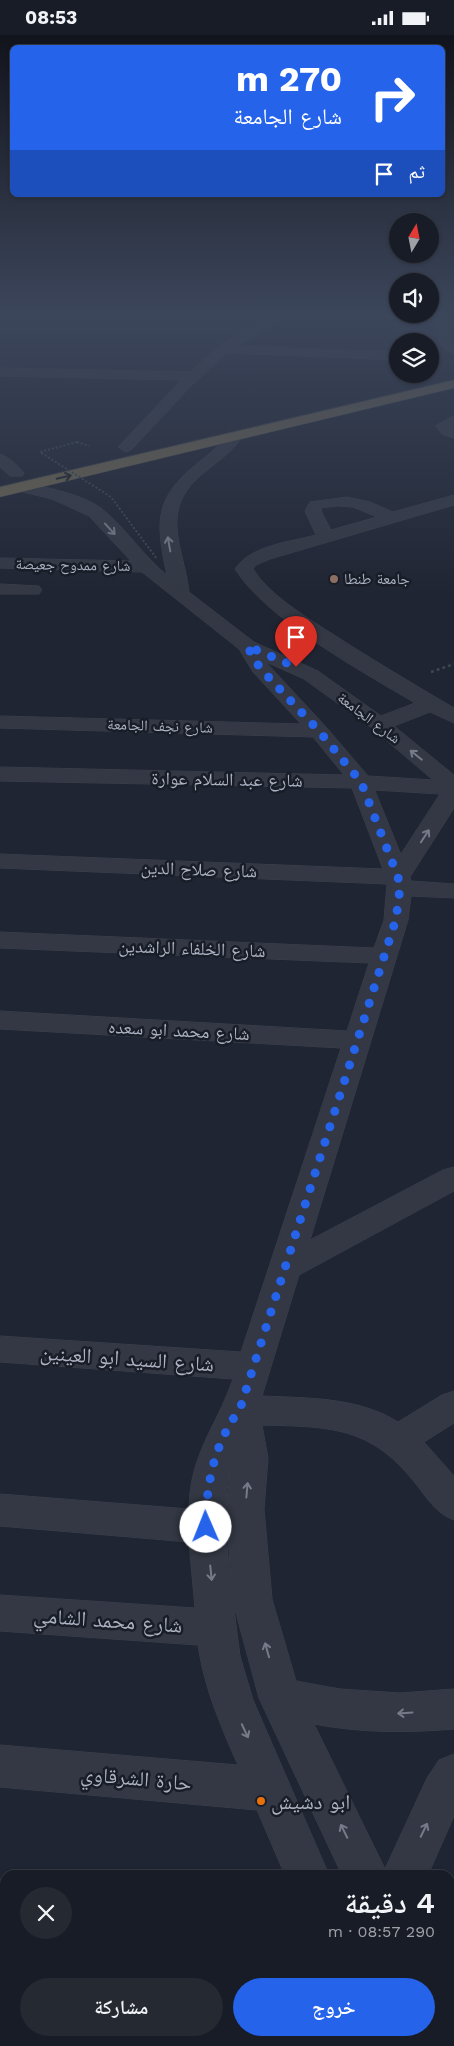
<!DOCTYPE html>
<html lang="ar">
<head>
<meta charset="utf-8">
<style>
	:root { --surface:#181c26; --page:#252932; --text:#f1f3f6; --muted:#9fa1a7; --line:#363a43; --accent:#2563eb }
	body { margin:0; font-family:"Work Sans","Noto Naskh Arabic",sans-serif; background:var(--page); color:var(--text); direction:rtl; height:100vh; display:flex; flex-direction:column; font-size:19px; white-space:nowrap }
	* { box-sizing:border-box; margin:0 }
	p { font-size:16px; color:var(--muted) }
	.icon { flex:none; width:28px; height:28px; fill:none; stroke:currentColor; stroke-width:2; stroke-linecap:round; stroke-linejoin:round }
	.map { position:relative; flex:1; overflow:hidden; direction:ltr }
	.sheet { position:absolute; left:0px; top:1835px; width:455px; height:176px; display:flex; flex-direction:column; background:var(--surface); border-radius:15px 15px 0 0; box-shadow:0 1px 4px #0004,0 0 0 1px var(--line); direction:rtl }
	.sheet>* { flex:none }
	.hud { position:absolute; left:10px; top:10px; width:435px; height:152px; border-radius:8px; box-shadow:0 1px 4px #0004,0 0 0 1px var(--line); direction:rtl; background:#2563eb; color:#fff; overflow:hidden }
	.needle { width:32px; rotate:10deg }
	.tools { position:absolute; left:389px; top:178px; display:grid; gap:10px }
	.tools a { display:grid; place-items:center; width:50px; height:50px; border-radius:50%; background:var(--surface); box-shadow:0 1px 4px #0004,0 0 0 1px var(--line); font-size:25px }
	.pin { position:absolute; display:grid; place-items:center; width:42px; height:42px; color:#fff; margin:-51px -21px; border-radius:50% 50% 50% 0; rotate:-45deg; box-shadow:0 0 5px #0007 }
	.pin .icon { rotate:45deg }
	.me { position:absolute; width:55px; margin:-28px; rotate:359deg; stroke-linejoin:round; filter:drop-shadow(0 0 4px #0008) }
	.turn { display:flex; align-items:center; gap:18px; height:105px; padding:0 20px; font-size:22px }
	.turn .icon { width:65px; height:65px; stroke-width:2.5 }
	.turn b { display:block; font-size:35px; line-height:42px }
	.then { display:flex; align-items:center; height:48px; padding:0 20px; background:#0003; gap:10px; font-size:19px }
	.round { display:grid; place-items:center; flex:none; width:52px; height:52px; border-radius:26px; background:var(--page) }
	.summary { display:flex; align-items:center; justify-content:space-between; height:85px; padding:0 20px }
	h1 { font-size:30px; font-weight:600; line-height:38px }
	.button { display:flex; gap:10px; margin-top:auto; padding:10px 20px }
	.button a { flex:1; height:58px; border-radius:30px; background:var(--accent); color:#fff; font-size:20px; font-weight:600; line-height:58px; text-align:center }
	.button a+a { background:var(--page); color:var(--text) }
	.status { display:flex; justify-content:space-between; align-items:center; height:35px; padding:0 25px; background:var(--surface); direction:ltr }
	.status svg { height:14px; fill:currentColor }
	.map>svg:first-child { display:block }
</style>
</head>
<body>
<div class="status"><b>08:53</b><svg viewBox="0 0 49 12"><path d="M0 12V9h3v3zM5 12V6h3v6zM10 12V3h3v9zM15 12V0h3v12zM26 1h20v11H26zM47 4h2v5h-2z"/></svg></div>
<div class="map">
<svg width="454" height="2011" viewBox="0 0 454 2011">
	<rect width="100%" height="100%" fill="#202533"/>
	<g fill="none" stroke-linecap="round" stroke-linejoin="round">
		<g stroke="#3c414e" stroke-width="1">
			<path id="minor" d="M275,278l129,1 -6,3 -112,-1 -13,10 -36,20 161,6v8l-171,-7 -37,34 -59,63 -5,2 -8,-5 3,-3 60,-64 -181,-4v-8l190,4 29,-26 21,-12h-240v-8h255z
				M432,278h12l7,28 3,2v11c-18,-5 -19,-26 -22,-41z
				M454,381v10l-2,1 2,2v9l-12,-4 -6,-8z
				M235,398l7,4c-11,17 -27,26 -42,39 -41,36 -16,72 -11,116l65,50 64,29 63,45 34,-13c-52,-31 -149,-84 -180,-134 16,-24 55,-27 81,-34l-11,-24 5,-9 37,-5 23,5 23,10 61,-17v10l-184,54 -14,6 -3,4c16,25 46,43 70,59 43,28 87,54 131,80v15l-24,-11 -36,14 60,49v33l-44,69 1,4 43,3v14l-43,-2 -3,24 -98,320 133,-70 11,-3v24l-155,84 -37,121c44,2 97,1 136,26l44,-27 12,-4v32l-30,19 30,34v44c-20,-7 -29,-26 -43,-42 -44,-53 -85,-51 -149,-53l6,33 -4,51 8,90 24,82 44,8 60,4 54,-4v40c-47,4 -93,4 -140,-5l71,145 42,-91 12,-18 15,-6v62l-26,59h-86l-83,-177 -26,-96 7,54 13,44 76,175h-44l-28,-65 -257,-23v-42l238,20c-17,-38 -34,-78 -40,-120l-198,-14v-36l195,13 -6,-66 -189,-16v-32l189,15c1,-56 27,-81 44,-130l-233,-17v-26l241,16 100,-304 -341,-19v-18l347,20 22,-68 -369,-15v-16l374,16 10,-28 3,-36 -387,-16v-14l383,15 -31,-81 -352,-7v-14l344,8 -31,-38 -313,-9v-12l301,8 -48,-52 -14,-23 -97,-77 -142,-4v-10l131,3 -42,-45 -37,-17 -37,-9 -2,-3 2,-3 6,-2c23,5 62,12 81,27 24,19 41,47 65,66 -14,-63 -10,-81 42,-121 8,-6 16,-19 26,-21zM338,471l15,1 24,10 -46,13 -10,-19 1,-3zM266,627l38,17 68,49 61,52 -65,-4 -42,-49zM375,755l65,4 -39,60zM231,1432l-5,42 6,82c-5,-41 -11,-84 -1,-124z
				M0,419c9,3 18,12 24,19l-2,3h-12l-10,-9z
				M0,549l39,2 3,4 -3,4h-39z
				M0,1968l5,1v37h19l-2,4 -22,1z
				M450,1986l4,2v23h-36l-2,-5h34z
				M122,2006h95l2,5h-95z
				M353,2006h48l2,5h-48z"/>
		</g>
		<g stroke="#3a3f4b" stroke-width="1">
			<path id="highway" d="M454,345v8l-454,109v-10z"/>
		</g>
		<path stroke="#3a494d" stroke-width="2" stroke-dasharray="2 2" stroke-linecap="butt" d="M77,407l12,4"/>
		<path stroke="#3a494d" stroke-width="2.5" stroke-dasharray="3 3" stroke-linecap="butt" d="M431,637l23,-8"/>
		<use href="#minor" fill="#333844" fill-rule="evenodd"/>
		<use href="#highway" fill="#6a6350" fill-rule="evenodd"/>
		<path stroke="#3a494d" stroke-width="2" stroke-dasharray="2 2" stroke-linecap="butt" d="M77,407l-37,10 71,45 46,62"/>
	</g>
	<defs><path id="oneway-shaft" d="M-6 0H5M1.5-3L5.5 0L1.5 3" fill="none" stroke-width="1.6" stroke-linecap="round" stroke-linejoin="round" transform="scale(1.25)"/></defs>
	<use stroke="#20242c" href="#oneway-shaft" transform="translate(64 442) rotate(-13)"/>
	<g stroke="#767b89">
		<use href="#oneway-shaft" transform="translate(110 494) rotate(47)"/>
		<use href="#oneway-shaft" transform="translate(169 509) rotate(-100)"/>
		<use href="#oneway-shaft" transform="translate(416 720) rotate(-141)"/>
		<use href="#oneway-shaft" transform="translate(425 801) rotate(-57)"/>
		<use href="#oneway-shaft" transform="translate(247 1455) rotate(-85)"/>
		<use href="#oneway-shaft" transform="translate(211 1538) rotate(84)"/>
		<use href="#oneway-shaft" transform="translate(267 1615) rotate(-106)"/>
		<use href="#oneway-shaft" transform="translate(405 1678) rotate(176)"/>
		<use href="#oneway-shaft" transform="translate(245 1696) rotate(65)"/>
		<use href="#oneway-shaft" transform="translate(424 1795) rotate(-64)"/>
		<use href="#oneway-shaft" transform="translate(344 1796) rotate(-116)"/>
	</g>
	<linearGradient id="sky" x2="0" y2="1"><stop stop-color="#12141c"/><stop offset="0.5" stop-color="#3c465b"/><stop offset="1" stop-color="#3c465b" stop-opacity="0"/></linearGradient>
	<rect width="454" height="559" fill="url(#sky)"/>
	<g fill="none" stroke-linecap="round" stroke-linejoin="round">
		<path stroke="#2563eb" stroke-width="9" stroke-dasharray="0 16.2" d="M206,1492c0,-43 8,-83 34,-118l156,-490 4,-31 -2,-11 -37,-95 -42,-51 -59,-63 -13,-22 49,21"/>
	</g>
	<circle fill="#8d6e63" stroke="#181d28" stroke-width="2" cx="334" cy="544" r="5"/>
	<circle fill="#e8710a" stroke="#181d28" stroke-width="2" cx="261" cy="1766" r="5"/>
	<g text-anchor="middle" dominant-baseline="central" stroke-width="5" stroke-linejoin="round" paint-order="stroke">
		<g font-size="15" fill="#acb2c1" stroke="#181d28">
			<text transform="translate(73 530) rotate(1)">شارع ممدوح جعيصة</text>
			<text transform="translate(369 683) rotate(37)">شارع الجامعة</text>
			<text transform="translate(160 691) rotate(2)">شارع نجف الجامعة</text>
		</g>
		<g font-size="15" fill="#acb2c1" stroke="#181d28" text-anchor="start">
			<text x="344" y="544">جامعة طنطا</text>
		</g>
		<g font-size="18" fill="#acb2c1" stroke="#181d28">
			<text transform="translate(227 744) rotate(1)">شارع عبد السلام عوارة</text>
			<text transform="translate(199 834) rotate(2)">شارع صلاح الدين</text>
			<text transform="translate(192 913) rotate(2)">شارع الخلفاء الراشدين</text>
			<text transform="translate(179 995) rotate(3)">شارع محمد ابو سعده</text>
		</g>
		<g font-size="21" fill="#acb2c1" stroke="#181d28">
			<text transform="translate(127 1323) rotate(4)">شارع السيد ابو العينين</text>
			<text transform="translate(108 1585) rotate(4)">شارع محمد الشامي</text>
			<text transform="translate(136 1743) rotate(5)">حارة الشرقاوي</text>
		</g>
		<g font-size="21" fill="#acb2c1" stroke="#181d28" text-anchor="start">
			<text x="271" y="1766">ابو دشيش</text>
		</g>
	</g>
</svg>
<div class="tools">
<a><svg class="needle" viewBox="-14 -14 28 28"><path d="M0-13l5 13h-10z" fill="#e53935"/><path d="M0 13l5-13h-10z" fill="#9fa1a7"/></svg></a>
<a><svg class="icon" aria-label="sound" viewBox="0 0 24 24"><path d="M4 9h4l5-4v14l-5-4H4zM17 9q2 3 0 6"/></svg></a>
<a><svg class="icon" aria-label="layers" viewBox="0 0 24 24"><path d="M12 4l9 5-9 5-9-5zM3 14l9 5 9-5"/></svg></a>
</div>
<div class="pin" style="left:296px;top:632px;background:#d93025"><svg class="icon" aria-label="arrive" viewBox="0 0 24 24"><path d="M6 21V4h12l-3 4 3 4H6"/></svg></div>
<svg class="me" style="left:206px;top:1492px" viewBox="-20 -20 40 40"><circle r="19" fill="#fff"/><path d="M0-13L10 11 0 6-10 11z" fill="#2563eb"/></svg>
<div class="hud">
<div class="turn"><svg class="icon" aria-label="right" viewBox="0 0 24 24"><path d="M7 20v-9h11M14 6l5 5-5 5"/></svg><div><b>270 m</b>شارع الجامعة</div></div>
<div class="then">ثم<svg class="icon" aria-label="arrive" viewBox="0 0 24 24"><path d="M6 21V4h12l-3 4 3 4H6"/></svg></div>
</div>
<section class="sheet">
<div class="summary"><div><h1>4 دقيقة</h1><p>290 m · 08:57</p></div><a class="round"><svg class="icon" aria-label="close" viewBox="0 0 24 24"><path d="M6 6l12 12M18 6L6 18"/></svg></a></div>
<div class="button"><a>خروج</a><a>مشاركة</a></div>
</section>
</div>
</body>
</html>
